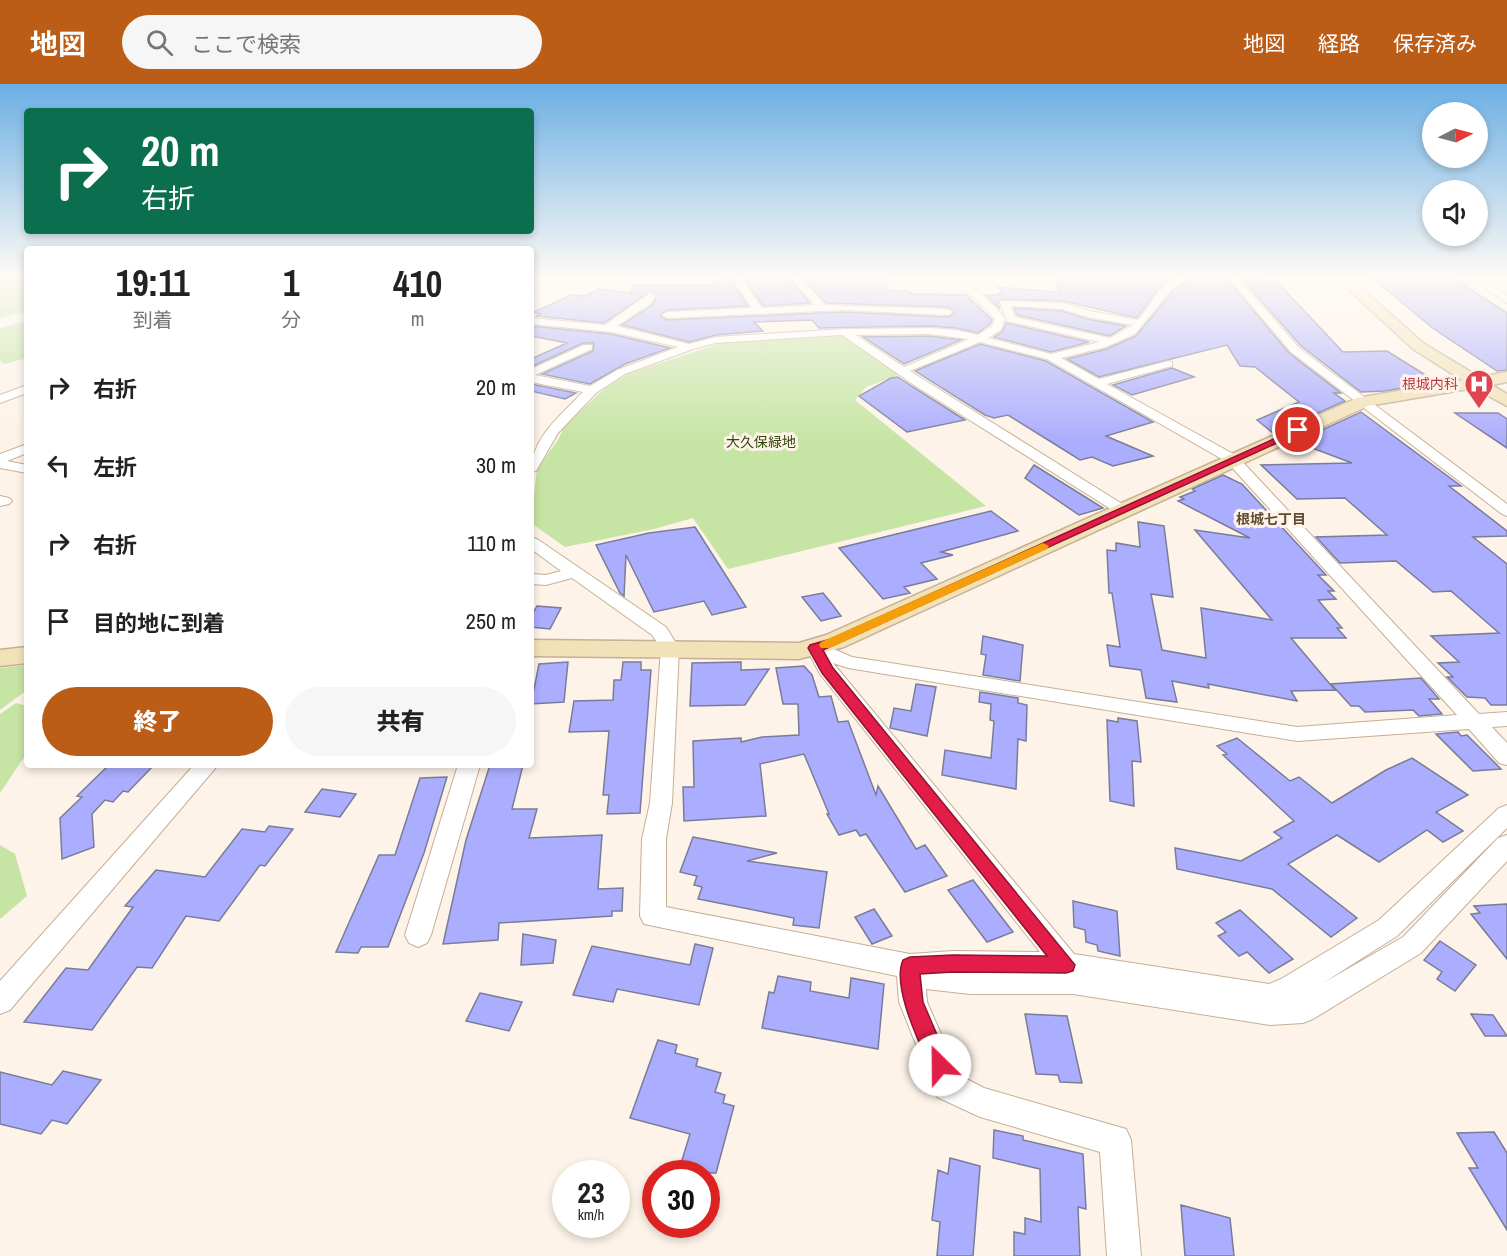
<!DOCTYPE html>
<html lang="ja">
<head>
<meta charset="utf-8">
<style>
	:root { --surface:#fff; --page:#f6f6f6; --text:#222; --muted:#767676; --accent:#bc5d17 }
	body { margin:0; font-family:"Archivo Narrow","Noto Sans JP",sans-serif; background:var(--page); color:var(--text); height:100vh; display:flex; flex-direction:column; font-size:22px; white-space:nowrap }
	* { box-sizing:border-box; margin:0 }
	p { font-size:20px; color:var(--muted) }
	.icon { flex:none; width:33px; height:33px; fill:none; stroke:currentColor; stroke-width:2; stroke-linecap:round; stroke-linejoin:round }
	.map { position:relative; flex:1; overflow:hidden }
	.drawer { position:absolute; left:24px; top:162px; width:510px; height:522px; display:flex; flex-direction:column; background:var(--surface); border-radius:6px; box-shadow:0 3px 9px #0003 }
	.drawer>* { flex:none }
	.banner { position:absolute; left:24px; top:24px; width:510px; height:126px; border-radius:6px; box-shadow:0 3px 9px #0003; background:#0b6e4f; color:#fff; overflow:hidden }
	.needle { width:39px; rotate:84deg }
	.fabs { position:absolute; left:1422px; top:18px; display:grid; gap:12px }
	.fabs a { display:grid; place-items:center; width:66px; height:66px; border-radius:50%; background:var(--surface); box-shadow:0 3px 9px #0003; font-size:30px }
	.speed { position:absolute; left:552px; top:1076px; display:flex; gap:12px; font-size:30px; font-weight:700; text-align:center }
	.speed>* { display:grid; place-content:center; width:78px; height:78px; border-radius:50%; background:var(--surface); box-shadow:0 3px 9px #0003; line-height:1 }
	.speed small { font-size:15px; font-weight:400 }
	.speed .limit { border:9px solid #d22; background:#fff; color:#111 }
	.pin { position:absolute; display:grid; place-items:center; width:51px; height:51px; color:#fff; margin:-26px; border:3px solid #fff; border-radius:50%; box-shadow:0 2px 6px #0007 }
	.me { position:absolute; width:66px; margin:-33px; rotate:337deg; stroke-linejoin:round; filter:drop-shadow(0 0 4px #0008) }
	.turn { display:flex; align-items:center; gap:21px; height:126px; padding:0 18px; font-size:27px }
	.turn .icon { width:78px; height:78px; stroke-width:2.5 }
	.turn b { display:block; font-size:42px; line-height:51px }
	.eta { display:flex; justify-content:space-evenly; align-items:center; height:102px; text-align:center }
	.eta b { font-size:36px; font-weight:800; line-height:42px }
	.cta { display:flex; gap:12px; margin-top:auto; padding:12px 18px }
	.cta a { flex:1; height:69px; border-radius:36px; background:var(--accent); color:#fff; font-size:24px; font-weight:800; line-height:69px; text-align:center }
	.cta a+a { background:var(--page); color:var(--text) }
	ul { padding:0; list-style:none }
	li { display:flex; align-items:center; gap:18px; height:78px; padding:0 18px }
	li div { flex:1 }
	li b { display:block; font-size:22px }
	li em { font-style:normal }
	header { display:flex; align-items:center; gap:36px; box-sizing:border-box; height:84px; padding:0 30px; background:var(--accent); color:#fff }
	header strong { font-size:28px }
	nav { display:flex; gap:33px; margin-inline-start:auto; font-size:21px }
	.search { width:420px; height:54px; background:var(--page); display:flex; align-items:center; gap:15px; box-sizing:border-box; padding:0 21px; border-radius:33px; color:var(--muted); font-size:22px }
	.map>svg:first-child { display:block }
</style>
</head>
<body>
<header>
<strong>地図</strong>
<div class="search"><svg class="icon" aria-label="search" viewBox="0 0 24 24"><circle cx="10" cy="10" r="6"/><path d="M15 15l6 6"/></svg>ここで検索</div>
<nav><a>地図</a><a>経路</a><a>保存済み</a></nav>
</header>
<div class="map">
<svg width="1507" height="1172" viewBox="0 0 1507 1172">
	<rect width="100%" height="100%" fill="#fdf3e8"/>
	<path fill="#c6e4a3" d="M0,193h27v34l-27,7z
		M27,237v37l-23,6 -4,-3v-33z
		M843,251l58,39 -35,13 -11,13 131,106 -258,63 -35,-51 -39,11 -89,18 -34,-24 6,-54 21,-29 7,-15 40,-37 23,-14 96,-32z
		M27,581v25l-27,20v-42z
		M16,619l11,3v47l-27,40v-79z
		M0,761l15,9 12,42 -27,23z"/>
	<path fill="#abadfe" stroke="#7a7c99" stroke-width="1.5" d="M717,193h12l19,29 -81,4 -7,6 7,4 175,-8 106,5 7,-4 -7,-6 -122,-4 -24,-26h84v13l18,1 8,2 -1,1 55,1 26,25 -2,4 -12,9 -22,-5 -27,-2 -110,2 -7,-8 -58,2 9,9 -47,4 -27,7 -67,-17 30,-20 5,-10 -6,-4 -47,32 -68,-7 5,-2 -7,-2 37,-17 15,1 13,-7 32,4 2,-8h80l-1,-3 6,-1z
		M743,193h45l22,26 -47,3z
		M1055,193h121l-18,12 -21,29 -74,-17 -61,-2 -4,5 2,5 -14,-14h15l-2,-2h4l-5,-6 61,5z
		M1193,193l33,1 63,75 52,40h-7l11,8 -72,32 -16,-13 42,-18 -44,-35 -15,-1 -13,-21 -128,32 -32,-18 40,-10 29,-13 38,-46z
		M1371,193h81l55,36v57l-10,1 -63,-42z
		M1242,195l34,2 67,71 44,-1 50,31 -52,9 -24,1 -60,-46z
		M1014,224l48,3 25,8 39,7 -16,10 -93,-21z
		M1006,239l83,19 -38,10 -57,-15 8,-5z
		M531,242l80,8 59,14 -45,16 -35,20 -48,-10 51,-23 1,-8h-11l-52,24v-8l36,-16 -36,-7z
		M929,252l32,4 -57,24 -41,-27z
		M980,260l66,17 107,61 -47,14 47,20 -40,10 -21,-9 -12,3 -72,-45 -14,3 -9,-3 -70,-44z
		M1172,284l22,9 -62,18 -19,-10z
		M898,293l15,10 52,33 -58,12 -48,-36 32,-18z
		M531,300l45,9 -11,6 -34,-8z
		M1361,328l100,74h-12l58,45v5l-34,1 34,27v141h-16l-6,-7 -18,-1 -20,-20h6l-15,-14 21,-1 -28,-26 68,-3 -48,-42 -18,1 -37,-31 -56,2 -24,-26 71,-2 -42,-37 -48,1 -36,-34 91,-2 -56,-21z
		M1455,329h43l9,6v29z
		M1034,381l69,43 -24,7 -54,-37z
		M1223,391l19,9 84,91h-8l16,16h-6l8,8 -18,1 24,28h-5l9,10h-55l44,52 -44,1 6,10 -89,-17 1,4 -37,-7 5,21 -31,-4 -5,-28 -31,-4 -3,-21 13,2 -8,-54h-3l-2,-43 9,1v-8l24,4 -2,-25 26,4 9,71 -22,-3 11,56 44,8 -5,-50 71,12 -77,-90 55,8 -72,-37 6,-2 -4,-2 15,-6 -3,-2z
		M991,427l27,20 -77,21 12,3 -32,8 16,16 -33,8 6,6 -27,6 -44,-51z
		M695,443l51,80 -34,8 -8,-14 -50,11 -28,-57 -2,41 -4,-3 -24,-48 53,-12z
		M823,509l9,11 9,12 -20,5 -19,-24z
		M537,522l24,2 -11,21 -19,-2v-10z
		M983,552l40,9 -3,36 -37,-6 3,-20 -5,-1z
		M568,578l-4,40 -33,2 8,-40z
		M623,578h18v8h10l-11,143 -33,1 2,-19h-6l6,-64 -40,1 5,-31 39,-1 1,-20h7z
		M741,578v8l28,-1 -24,36 -55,1 2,-43z
		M804,582l8,9 7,22 12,-1 7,26 10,-1 28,74 2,-9 38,63 9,-4 22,31 -42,16 -39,-58 -6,2 -4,-6 -17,5 -12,-21h2l-25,-60 -44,10 6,52 -82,5 -1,-34h11l-1,-46 48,-3v4l21,-5 37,-2 -1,-31h-15l-7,-36z
		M1421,594l18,21h-10l13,15 -23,2 -6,-6 -48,2 -6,-6h-8l-20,-22z
		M916,600l20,3 -9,49 -37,-8 4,-20 17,3z
		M980,608l38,6v5l9,2 -1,36 -8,-2 -2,50 -74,-14 3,-25 46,8 3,-37 -4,-1 1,-16 -12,-2z
		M1118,634l19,3 4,41 -9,-1 2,45 -24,-5 -3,-81 11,2z
		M1458,648l3,4 6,-1 34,34 -28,2 -37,-37z
		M1237,654l53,43 9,-4 33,26 54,-33 26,-12 56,37 -32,17 27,19 -20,11 -16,-12 -48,32 -42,-27 -49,29 69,54 -26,19 -59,-48 -95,-20 -2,-21 66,13 41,-23 -8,-6 20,-11 -71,-66 4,-1 -10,-8z
		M109,681h45l-26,27 -5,-1 -10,11 -8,-2 -13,14 2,33 -32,12 -2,-41 22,-21 -5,-1z
		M490,681h33l-11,44h25l-8,29 73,-3 -4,54 25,-1 -1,23h-10v5l-113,7 -1,17 -55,4 23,-104z
		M447,693l-23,76 -36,94h-27l-3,6 -22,-1 43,-97h16l25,-77z
		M322,705l34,5 -16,23 -35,-5z
		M269,742l24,3 -28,37 -5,-1 -41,56 -33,-5 -34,52 -15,-1 -45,63 -68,-8 42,-54 22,2 45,-63 -8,-1 31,-36 49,7 37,-48 23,3z
		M693,753l84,16 -30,8 80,11 -8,56 -26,-3 1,-7 -96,-19 4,-12 -8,-2 3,-9 -17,-4z
		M973,796l40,52 -26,10 -39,-52z
		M1073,817l44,10 3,45 -22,-5 -1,-6 -11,-3 -1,-12 -11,-3z
		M1507,820v55l-36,-45 9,-1 -6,-7z
		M874,825l18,27 -20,8 -17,-27z
		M1240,826l53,49 -24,14 -22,-21 -8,4 -21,-20 8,-4 -10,-9z
		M523,850l33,6 -3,23 -32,2z
		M1440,857l36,24 -21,26 -18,-12 5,-7 -18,-12z
		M695,860l18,4 -14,57 -82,-16 -4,13 -40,-7 19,-49 98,19z
		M778,892l33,6 -1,9 39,7 2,-20 33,6 -6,65 -116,-21 7,-36 5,1z
		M480,909l42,9 -13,29 -43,-10z
		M1025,930l42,2 15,67 -22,-1 -2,-7 -22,-1z
		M1471,930l22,1 14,21h-22z
		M658,956l19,5 -2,8 23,6 -2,7 25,7 -6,19 10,3 -2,8 11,3 -18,67h-38l12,-39 -60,-16z
		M63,987l38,9 -34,44 -15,-4 -11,14 -41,-10v-52l52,13z
		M994,1046l29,6v4l60,14 3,55 -8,-2 2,49h-66v-24l11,2v-16l16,4 -1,-53 -47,-11z
		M1494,1048l13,21v77l-38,-62h9l-21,-35z
		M950,1074l30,8 -7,90h-36l3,-34 -8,-2 6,-50 10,4z
		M1181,1121l49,13 4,38h-49z"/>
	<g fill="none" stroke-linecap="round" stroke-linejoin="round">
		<g stroke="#c6af95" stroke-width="2">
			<path id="street" d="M541,193h11l-21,15v-7z
				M731,193h9l22,31 53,-3 -25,-28h9l26,28 123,4 5,3 -5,3 -106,-5 -175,8 -5,-3 5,-3 85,-4z
				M942,193c26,0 45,21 62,40l1,2 -4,11 -13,8 63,16 48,-12 -92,-21 -7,-18 2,-2 61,2 27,8 48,9c18,-20 23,-43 53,-43l-18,11 -38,46 -29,13 -45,11 38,21 69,-18 4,1v4l-65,18 130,72 242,258 28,-2v14l-15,1 15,16v22l-8,-2 -30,-34 -172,12 -449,-73 -15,-5 241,291 195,30 12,-5 98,-59 120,-112 8,-3v23l-110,108 -74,47 80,-46 95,-99 9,-3v26l-86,92 -108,66 -10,4 -33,2 -197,-31h-103l-44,-5 1,13 32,73 25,13 142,41 5,11 10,116h-34l-7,-104 -120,-35 -43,-20 -38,-95 -2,-26 -253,-52 -4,-8 2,-77 8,-36 11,-155 -9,-13 -80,-57 -26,7 -15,-1v-10l15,1 15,-4 -30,-22v-12l6,2 129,88 13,21 -7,155 -6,36v68l244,47 43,-3 87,1 -220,-278 -14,-26 2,-4h14l30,13 445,70 160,-12 -230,-253 -180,-103 -67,-17 -70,29 217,136 3,3 -3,3h-10l-203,-128 -72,-50 -126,8 -23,6 -68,25 -29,19 -38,40 -22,38 -5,1c0,-34 30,-57 52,-80l-52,-10v-13l53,-24h8v4l-57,26 55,11 27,-16 61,-23 -67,-15 -80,-8v-6l74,7 45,-32 5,3 -5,8 -33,22 72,18 27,-7 128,-8 85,-1 27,2 22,5 14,-9 3,-7 -23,-23zM1011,222l51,3 26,8 45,8 -23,13 -95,-21zM929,250l40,5 -65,28 -48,-32z
				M1228,193h9l62,71 208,156v12l-5,-2 -211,-162z
				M1470,193h11l26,19v7z
				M27,301v8l-27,10v-8z
				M27,360v9l-20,8 20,4v8l-27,-5v-14z
				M0,412l9,2 3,3 -3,3 -9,2z
				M194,681h24l-208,245 -10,4v-33z
				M458,681h22l-49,170 -4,8 -9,4 -9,-4 -4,-8z"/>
		</g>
		<g stroke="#c6af95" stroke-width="3">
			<path id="secondary" d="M1335,193h14l74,66 56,34 28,-5v10l-15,3 15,9v12l-33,-18 -106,18 -524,241 -45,12 -268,-3v-16l268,3 27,-8 531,-237 105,-18 -49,-31z
				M27,563v16l-27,3v-16z"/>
		</g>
		<use href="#street" fill="#fff" fill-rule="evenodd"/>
		<use href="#secondary" fill="#f2e2b8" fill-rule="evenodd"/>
	</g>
	<linearGradient id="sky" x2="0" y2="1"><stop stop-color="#6bafe4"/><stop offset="0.54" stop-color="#fefaf5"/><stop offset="1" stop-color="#fefaf5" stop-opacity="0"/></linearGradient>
	<rect width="1507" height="357" fill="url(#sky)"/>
	<path fill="#e11d48" stroke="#92132f" stroke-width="1.5" d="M1298,344l3,1v3l-478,218 10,18 242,297 -2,6 -7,2 -113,-1 -33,2 3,28 27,63 -3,7 -7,3 -8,-3c-11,-26 -41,-85 -29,-112l7,-3 43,-2 94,1 -225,-283 -14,-25 2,-3 21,-6z"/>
	<path fill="#f59e0b" d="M1043,459l6,3 -2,3 -217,99h-9l-2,-3 2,-3z"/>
	<defs>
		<g id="hospital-pin" transform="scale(1.5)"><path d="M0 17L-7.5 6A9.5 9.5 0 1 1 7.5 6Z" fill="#e0444e" stroke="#fdf3e8"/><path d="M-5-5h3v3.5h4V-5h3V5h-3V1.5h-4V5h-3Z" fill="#fff"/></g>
	</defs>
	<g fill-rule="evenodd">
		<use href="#hospital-pin" x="1479" y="300"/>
	</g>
	<g text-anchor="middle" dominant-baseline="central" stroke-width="6" stroke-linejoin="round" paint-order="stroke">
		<g font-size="14" fill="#be3a42" stroke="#fdf3e8" text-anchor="end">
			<text x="1458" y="300">根城内科</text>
		</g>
		<g font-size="14" fill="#31470b" stroke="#fdf3e8">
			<text x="761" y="358">大久保緑地</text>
		</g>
		<g font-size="14" font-weight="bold" fill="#5f4c34" stroke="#fdf3e8">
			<text x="1271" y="435">根城七丁目</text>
		</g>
	</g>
</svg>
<div class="fabs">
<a><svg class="needle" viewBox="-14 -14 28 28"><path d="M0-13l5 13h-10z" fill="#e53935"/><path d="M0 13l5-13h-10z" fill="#767676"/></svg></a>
<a><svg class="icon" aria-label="sound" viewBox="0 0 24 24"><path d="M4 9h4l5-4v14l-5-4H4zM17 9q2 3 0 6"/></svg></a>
</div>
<div class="speed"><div>23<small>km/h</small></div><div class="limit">30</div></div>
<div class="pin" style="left:1298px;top:346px;background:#d93025"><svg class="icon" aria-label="arrive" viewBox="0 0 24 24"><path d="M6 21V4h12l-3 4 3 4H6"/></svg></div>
<svg class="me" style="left:940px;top:981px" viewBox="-20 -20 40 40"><circle r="19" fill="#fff"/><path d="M0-13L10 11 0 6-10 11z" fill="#e11d48"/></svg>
<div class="banner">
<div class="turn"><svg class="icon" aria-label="right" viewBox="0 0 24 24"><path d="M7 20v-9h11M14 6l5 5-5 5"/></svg><div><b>20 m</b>右折</div></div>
</div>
<section class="drawer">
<div class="eta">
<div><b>19:11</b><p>到着</p></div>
<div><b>1</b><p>分</p></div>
<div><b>410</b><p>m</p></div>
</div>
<ul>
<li><svg class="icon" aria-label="right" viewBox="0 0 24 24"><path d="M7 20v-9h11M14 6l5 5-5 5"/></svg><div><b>右折</b></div><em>20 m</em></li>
<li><svg class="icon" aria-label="left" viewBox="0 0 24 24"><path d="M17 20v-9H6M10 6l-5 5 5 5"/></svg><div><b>左折</b></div><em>30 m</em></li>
<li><svg class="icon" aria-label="right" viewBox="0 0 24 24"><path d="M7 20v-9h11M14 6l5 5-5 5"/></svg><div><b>右折</b></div><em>110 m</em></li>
<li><svg class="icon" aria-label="arrive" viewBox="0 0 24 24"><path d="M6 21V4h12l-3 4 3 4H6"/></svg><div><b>目的地に到着</b></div><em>250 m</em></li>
</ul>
<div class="cta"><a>終了</a><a>共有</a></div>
</section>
</div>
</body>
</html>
